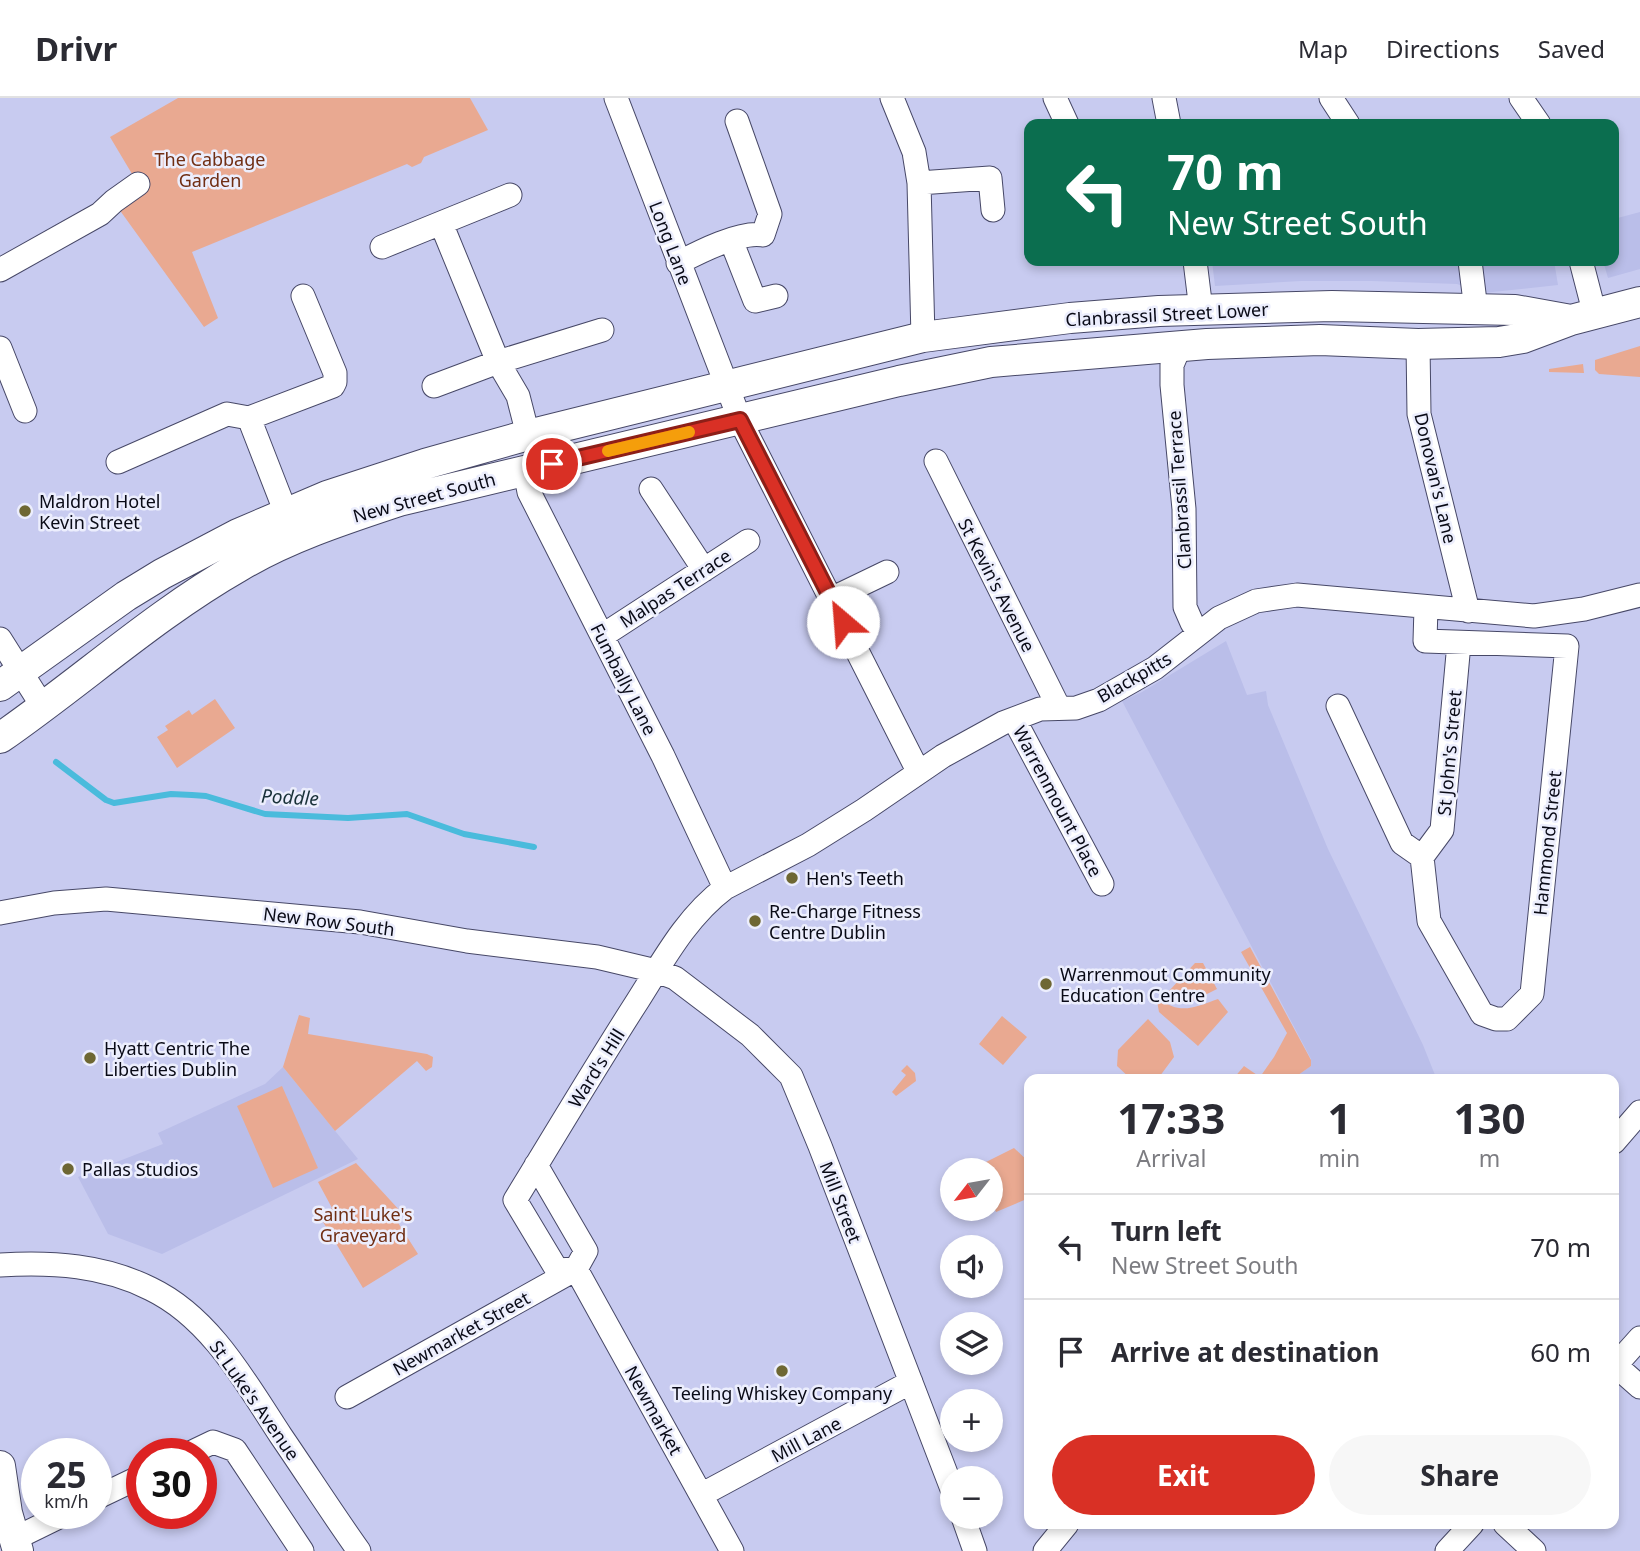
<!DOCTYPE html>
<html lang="en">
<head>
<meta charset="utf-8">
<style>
	:root { --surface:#fff; --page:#f7f7f7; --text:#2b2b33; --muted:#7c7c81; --line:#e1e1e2; --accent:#d93025 }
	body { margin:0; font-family:"Noto Sans",sans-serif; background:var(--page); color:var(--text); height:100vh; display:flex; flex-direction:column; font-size:26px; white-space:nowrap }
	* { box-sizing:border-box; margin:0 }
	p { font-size:23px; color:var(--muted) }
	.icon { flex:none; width:38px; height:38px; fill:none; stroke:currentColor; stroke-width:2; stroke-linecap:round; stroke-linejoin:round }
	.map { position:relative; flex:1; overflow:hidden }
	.side { position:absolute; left:1024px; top:976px; width:595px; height:455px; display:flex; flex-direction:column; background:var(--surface); border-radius:14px; box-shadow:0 4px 10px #0003 }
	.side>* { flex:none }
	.hud { position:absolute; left:1024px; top:21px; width:595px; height:147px; border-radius:14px; box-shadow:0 4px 10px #0003; background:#0b6e4f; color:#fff; overflow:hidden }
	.needle { width:46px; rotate:239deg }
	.buttons { position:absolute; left:940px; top:1060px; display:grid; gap:14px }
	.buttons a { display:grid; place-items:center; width:63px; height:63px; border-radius:50%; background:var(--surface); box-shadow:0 4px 10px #0003; font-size:35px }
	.speed { position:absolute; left:21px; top:1340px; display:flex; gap:14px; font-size:35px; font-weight:700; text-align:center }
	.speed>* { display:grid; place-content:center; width:91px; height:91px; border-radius:50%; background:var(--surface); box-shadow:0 4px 10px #0003; line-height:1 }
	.speed small { font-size:18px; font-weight:400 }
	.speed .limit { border:10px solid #d22; background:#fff; color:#111 }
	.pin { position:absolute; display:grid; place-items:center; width:60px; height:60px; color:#fff; margin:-30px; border:4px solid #fff; border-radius:50%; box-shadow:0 2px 7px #0007 }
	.me { position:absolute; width:77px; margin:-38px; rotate:333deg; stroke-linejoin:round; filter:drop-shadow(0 0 5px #0008) }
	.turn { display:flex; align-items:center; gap:24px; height:147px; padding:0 28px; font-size:32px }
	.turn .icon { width:91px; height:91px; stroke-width:2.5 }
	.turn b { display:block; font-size:49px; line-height:60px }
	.eta { display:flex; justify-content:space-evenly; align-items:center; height:119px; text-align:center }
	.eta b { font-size:42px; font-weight:700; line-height:49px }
	.button { display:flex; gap:14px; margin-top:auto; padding:14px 28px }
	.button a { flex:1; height:80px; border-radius:42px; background:var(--accent); color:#fff; font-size:28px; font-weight:700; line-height:80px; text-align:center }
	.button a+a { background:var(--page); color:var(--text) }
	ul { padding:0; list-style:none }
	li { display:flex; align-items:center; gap:21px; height:105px; padding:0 28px; border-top:2px solid var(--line) }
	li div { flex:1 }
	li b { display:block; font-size:26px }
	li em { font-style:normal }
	header { display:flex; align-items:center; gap:42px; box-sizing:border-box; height:98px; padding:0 35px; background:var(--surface); border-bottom:2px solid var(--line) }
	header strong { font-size:33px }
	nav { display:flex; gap:38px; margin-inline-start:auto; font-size:24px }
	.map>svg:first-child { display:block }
</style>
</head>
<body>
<header>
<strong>Drivr</strong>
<nav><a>Map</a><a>Directions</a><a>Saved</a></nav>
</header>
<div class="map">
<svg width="1640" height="1453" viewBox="0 0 1640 1453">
	<rect width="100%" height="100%" fill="#c8cbf0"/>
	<path fill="#babee9" d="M1640,114v57l-32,9 -5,-17h11v-42z
		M1212,163h342l4,24 -75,8 -26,-9 -85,-3h-71l-86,5z
		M1226,543l21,54 19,-4 2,14 60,144 95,196 14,35h-146l20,-14v-7l-189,-358 20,-9z
		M283,969l75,92 -196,95 -54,-20 -30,-57 85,-33 -5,-11 107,-49z"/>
	<path fill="#e9a991" d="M178,0h292l18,32 -64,27 -3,6 -9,4 -5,-3 -215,88 26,66 -14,9 -88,-122 25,-16 -31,-52z
		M1640,248v31l-41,-3 -4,-4v-10z
		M1583,266l1,9 -35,-1v-3z
		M215,601l20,29 -58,40 -20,-31 11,-7 -3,-4 24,-16 3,5z
		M1250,849l61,113v6l-20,14 -58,-1 11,-13 16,11 14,-20 13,-24 -46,-81z
		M1195,865h8l14,26 -28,14h-13l-8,-11z
		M1161,901c18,17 37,7 57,0l10,13 -30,34 -39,-34 -2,-11z
		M299,917l11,3 -2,16 119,20 6,3 -1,10 -6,4 -9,-10 -82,70 -52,-64z
		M1002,918l25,21 -24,28 -24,-21z
		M1148,921l22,23 4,15 -17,23h-25l-15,-14 1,-16z
		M907,967l8,8 1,8 -20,15 -4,-4 14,-17 -5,-4z
		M282,988l36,82 -45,20 -36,-82z
		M1014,1050l15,14v36l-33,14 -5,-12 -1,-29h-12l-2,-4z
		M356,1065l46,50 -7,5 23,36 -55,34 -43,-71 12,-9 -14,-26z"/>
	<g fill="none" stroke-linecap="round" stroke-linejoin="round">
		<path stroke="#4abbdc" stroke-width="6" d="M56,664l50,38 8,3 57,-9 21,1 14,1 59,18 83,4 59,-4 57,20 70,13"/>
		<g stroke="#474867" stroke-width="25">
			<path id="minor" d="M616,0l124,322 178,351
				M892,0l22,54 5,31 4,154
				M1055,0l12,26
				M1164,0l5,26
				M1331,0l17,26
				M1521,0l18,26
				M919,85l71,-5 3,32
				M441,125l69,-28
				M731,142l24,61 21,-5
				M382,149l59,-24 57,139 20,34 10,39
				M1195,163l6,49
				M1470,163l6,49
				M1581,163l14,54
				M678,165c21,-11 62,-32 85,-28l7,-21 -33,-93
				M0,172l100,-56 14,-13 24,-17
				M1418,246l1,70 49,197
				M1180,248l-8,19v20l12,124 1,98 7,16 8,9
				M0,250l25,63
				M434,288l64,-24 104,-32
				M249,320l37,95
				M936,363l123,247
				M118,364l109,-48 22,4 84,-32 2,-4v-9l-32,-77
				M525,373l4,21 134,264 62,132
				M651,391l53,81
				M831,501l56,-27
				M602,538l146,-95
				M0,541l43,68
				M1338,608l64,137 20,14 7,64 53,93 14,5h11l25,-25 35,-348 -142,-5 1,-34
				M1014,621l88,165
				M1422,759l20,-27 17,-187
				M0,815l54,-10 52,-4 254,23 107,19 130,16 59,14 19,7 75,57 41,41 29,70 132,343
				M1614,1044l26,-30
				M536,1067l50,86 -10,18
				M0,1167c53,-3 104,0 151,24 60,29 95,94 130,147 26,38 51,77 78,115
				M576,1171l-19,1 -42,-70c40,-65 79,-131 120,-195 27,-42 50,-87 90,-117l83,-43 56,-35 79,-54 60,-33 37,-14 36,-1 23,-8 56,-32 64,-50 37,-17 41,-6 237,21 50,-7 56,-14
				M576,1171l156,282
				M1615,1267l25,22
				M1614,1269l26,-29
				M347,1299l229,-128
				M188,1356l25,-12 22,8 67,101
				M701,1397l210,-113
				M96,1400l46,-22
				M963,1419l12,34
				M1505,1426l29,27
				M14,1441l51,-25
				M1045,1453l22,-27
				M1447,1453l25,-27"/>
		</g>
		<g stroke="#474867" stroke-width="32">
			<path id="major" d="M0,588l126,-90 36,-22 76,-40 89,-38 98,-32 103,-29 395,-98 147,-19 89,-7 173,-5 183,4 56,10
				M0,640c81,-56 154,-123 240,-172 49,-29 105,-47 159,-65l500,-120 92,-19 216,-18 113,-4 98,4 81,-2 24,-4 48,-18 69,-18
				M0,1368l7,47 11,38"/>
		</g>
		<use href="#minor" stroke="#fff" stroke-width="23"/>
		<use href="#major" stroke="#fff" stroke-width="30"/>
	</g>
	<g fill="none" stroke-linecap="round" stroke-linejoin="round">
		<g stroke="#8d1f18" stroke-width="18">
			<path id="route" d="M552,366l188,-44 103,202"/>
		</g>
		<use href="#route" stroke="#d93025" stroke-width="12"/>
		<path stroke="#f59e0b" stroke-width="12" d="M608,353l81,-19"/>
	</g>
	<g fill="#6e6733" stroke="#eceefd" stroke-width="2.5">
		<circle cx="25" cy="413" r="7"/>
		<circle cx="792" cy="780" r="7"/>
		<circle cx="755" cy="823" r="7"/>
		<circle cx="1046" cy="886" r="7"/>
		<circle cx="90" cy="960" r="7"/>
		<circle cx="68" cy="1071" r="7"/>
		<circle cx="782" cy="1273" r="7"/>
	</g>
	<g text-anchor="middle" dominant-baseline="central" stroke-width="5" stroke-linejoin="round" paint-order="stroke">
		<g font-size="18" fill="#702e13" stroke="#eceefd">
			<text x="210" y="61">The Cabbage<tspan x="210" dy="21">Garden</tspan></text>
			<text x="363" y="1116">Saint Luke's<tspan x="363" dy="21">Graveyard</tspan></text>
		</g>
		<g font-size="18" fill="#090a16" stroke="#eceefd">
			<text transform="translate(671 145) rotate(69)">Long Lane</text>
			<text transform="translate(1167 216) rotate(-3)">Clanbrassil Street Lower</text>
			<text transform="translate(1436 380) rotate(77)">Donovan's Lane</text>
			<text transform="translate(1179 392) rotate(-94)">Clanbrassil Terrace</text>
			<text transform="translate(424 399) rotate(-15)">New Street South</text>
			<text transform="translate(997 487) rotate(63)">St Kevin's Avenue</text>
			<text transform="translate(675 490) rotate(-33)">Malpas Terrace</text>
			<text transform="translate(1134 579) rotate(-30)">Blackpitts</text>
			<text transform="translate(624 581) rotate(63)">Fumbally Lane</text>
			<text transform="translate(1449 655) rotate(-85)">St John's Street</text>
			<text transform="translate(1058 703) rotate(62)">Warrenmount Place</text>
			<text transform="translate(1547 745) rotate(-84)">Hammond Street</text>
			<text transform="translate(329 823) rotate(7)">New Row South</text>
			<text transform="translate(596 970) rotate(-58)">Ward's Hill</text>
			<text transform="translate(841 1104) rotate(69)">Mill Street</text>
			<text transform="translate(461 1235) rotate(-29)">Newmarket Street</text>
			<text transform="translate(255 1302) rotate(55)">St Luke's Avenue</text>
			<text transform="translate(654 1312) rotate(61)">Newmarket</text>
			<text transform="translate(806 1341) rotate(-28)">Mill Lane</text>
		</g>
		<g font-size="18" fill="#090a16" stroke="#eceefd" text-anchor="start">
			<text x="39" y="403">Maldron Hotel<tspan x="39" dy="21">Kevin Street</tspan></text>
			<text x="806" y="780">Hen's Teeth</text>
			<text x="769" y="813">Re-Charge Fitness<tspan x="769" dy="21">Centre Dublin</tspan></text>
			<text x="1060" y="876">Warrenmout Community<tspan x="1060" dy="21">Education Centre</tspan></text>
			<text x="104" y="950">Hyatt Centric The<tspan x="104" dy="21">Liberties Dublin</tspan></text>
			<text x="82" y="1071">Pallas Studios</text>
			<text x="782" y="1295" text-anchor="middle">Teeling Whiskey Company</text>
		</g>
		<g font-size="19" font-style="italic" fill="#193139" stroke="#eceefd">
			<text transform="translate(290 699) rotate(3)">Poddle</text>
		</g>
	</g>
</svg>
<div class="buttons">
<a><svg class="needle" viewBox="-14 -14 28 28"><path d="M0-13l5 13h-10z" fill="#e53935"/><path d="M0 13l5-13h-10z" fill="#7c7c81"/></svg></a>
<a><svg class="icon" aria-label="sound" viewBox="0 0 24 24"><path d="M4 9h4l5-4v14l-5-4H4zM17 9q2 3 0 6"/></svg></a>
<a><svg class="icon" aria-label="layers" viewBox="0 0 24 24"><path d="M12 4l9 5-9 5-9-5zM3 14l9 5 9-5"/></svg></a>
<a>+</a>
<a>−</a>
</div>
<div class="speed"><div>25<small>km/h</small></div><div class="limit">30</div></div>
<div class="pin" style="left:552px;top:366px;background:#d93025"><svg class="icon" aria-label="arrive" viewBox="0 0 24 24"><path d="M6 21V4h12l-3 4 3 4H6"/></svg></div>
<svg class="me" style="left:843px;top:524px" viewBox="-20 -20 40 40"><circle r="19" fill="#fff"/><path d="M0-13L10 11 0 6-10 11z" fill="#d93025"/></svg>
<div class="hud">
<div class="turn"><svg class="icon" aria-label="left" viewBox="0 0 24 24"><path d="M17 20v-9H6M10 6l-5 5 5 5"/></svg><div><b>70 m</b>New Street South</div></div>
</div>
<section class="side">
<div class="eta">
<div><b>17:33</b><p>Arrival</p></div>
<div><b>1</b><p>min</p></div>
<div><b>130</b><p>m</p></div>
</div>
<ul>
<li><svg class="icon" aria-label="left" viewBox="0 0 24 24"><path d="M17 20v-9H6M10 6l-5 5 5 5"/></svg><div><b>Turn left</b><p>New Street South</p></div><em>70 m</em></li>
<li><svg class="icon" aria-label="arrive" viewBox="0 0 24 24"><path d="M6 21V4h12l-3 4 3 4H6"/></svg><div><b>Arrive at destination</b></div><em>60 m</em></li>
</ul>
<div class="button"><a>Exit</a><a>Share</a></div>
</section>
</div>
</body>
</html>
